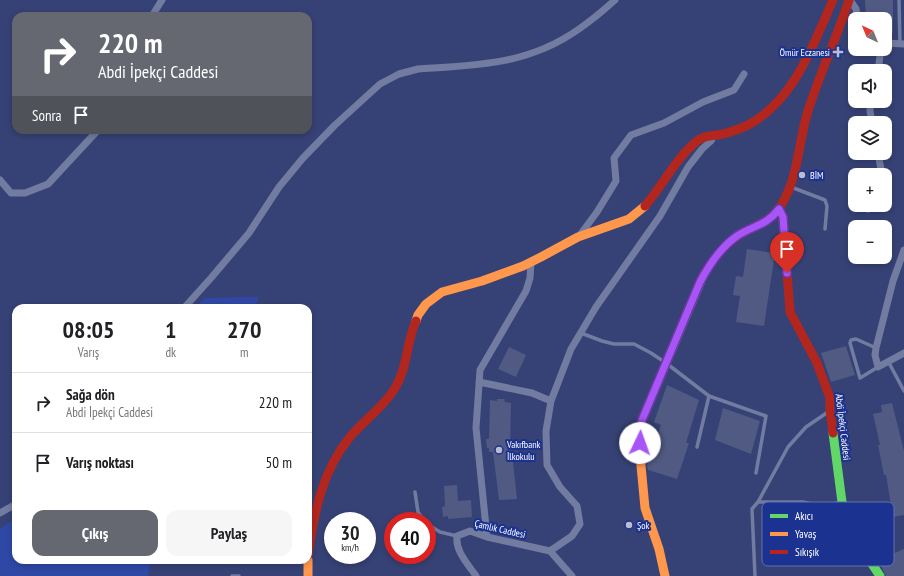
<!DOCTYPE html>
<html lang="tr">
<head>
<meta charset="utf-8">
<style>
	:root { --surface:#fff; --page:#f6f6f6; --text:#202124; --muted:#757577; --line:#e0e0e0; --accent:#656771 }
	body { margin:0; font-family:"PT Sans Narrow",sans-serif; background:var(--page); color:var(--text); height:100vh; display:flex; flex-direction:column; font-size:15px; white-space:nowrap }
	* { box-sizing:border-box; margin:0 }
	p { font-size:13px; color:var(--muted) }
	.icon { flex:none; width:22px; height:22px; fill:none; stroke:currentColor; stroke-width:2; stroke-linecap:round; stroke-linejoin:round }
	.map { position:relative; flex:1; overflow:hidden }
	.side { position:absolute; left:12px; top:304px; width:300px; height:260px; display:flex; flex-direction:column; background:var(--surface); border-radius:12px; box-shadow:0 2px 6px #0003 }
	.side>* { flex:none }
	.top-card { position:absolute; left:12px; top:12px; width:300px; height:122px; border-radius:12px; box-shadow:0 2px 6px #0003; background:#656771; color:#fff; overflow:hidden }
	.needle { width:26px; rotate:317deg }
	.buttons { position:absolute; left:848px; top:12px; display:grid; gap:8px }
	.buttons a { display:grid; place-items:center; width:44px; height:44px; border-radius:8px; background:var(--surface); box-shadow:0 2px 6px #0003; font-size:20px }
	.speed { position:absolute; left:324px; top:512px; display:flex; gap:8px; font-size:20px; font-weight:700; text-align:center }
	.speed>* { display:grid; place-content:center; width:52px; height:52px; border-radius:50%; background:var(--surface); box-shadow:0 2px 6px #0003; line-height:1 }
	.speed small { font-size:10px; font-weight:400 }
	.speed .limit { border:6px solid #d22; background:#fff; color:#111 }
	.pin { position:absolute; display:grid; place-items:center; width:34px; height:34px; color:#fff; margin:-41px -17px; border-radius:50% 50% 50% 0; rotate:-45deg; box-shadow:0 0 4px #0007 }
	.pin .icon { rotate:45deg }
	.me { position:absolute; width:44px; margin:-22px; rotate:3deg; stroke-linejoin:round; filter:drop-shadow(0 0 3px #0008) }
	.turn { display:flex; align-items:center; gap:14px; height:84px; padding:0 20px; font-size:18px }
	.turn .icon { width:52px; height:52px; stroke-width:2.5 }
	.turn b { display:block; font-size:28px; line-height:34px }
	.then { display:flex; align-items:center; height:38px; padding:0 20px; background:#0003; gap:8px; font-size:15px }
	.eta { display:flex; justify-content:space-evenly; align-items:center; height:68px; text-align:center }
	.eta b { font-size:24px; font-weight:800; line-height:28px }
	.button { display:flex; gap:8px; margin-top:auto; padding:8px 20px }
	.button a { flex:1; height:46px; border-radius:12px; background:var(--accent); color:#fff; font-size:16px; font-weight:800; line-height:46px; text-align:center }
	.button a+a { background:var(--page); color:var(--text) }
	ul { padding:0; list-style:none }
	li { display:flex; align-items:center; gap:12px; height:60px; padding:0 20px; border-top:1px solid var(--line) }
	li div { flex:1 }
	li b { display:block; font-size:15px }
	li em { font-style:normal }
	.map>svg:first-child { display:block }
</style>
</head>
<body>
<div class="map">
<svg width="904" height="576" viewBox="0 0 904 576">
	<rect width="100%" height="100%" fill="#364275"/>
	<path fill="#2f48a6" d="M259,297l-5,11h-59l10,-10z
		M16,518v42h135l-3,16h-148v-47z"/>
	<path fill="#505a83" d="M865,0h28v33h-8v-14h-19z
		M747,249l28,4 -11,73 -28,-4 4,-26 -7,-1 3,-19 7,1z
		M846,346l9,29 -24,7 -10,-29z
		M509,347l17,8 -10,22 -18,-8z
		M667,385l32,15 -13,43h3l-12,36 -29,-9 -1,-5 14,-40 -7,-3z
		M497,399h7l1,3 6,1 -1,49h2l5,47 -18,1 -6,-48h-4v-4h-2l-1,-9h3l1,-39 7,1z
		M892,403l12,48v64l-11,2 -7,-42h-2l-6,-30h2l-7,-31 9,-2 -1,-7z
		M723,408l37,13 -9,33 -36,-14z
		M457,485l1,16 13,-1 1,17 -24,2v-3l-5,1 -1,-10 3,-1 -1,-20z
		M904,549v27h-18l-8,-16z"/>
	<g fill="none" stroke-linecap="round" stroke-linejoin="round">
		<path stroke="#727ca0" stroke-width="3.5" d="M899,0l1,44
			M791,187l34,13 2,6 -2,23
			M581,333l21,8 12,3h20l17,9 15,10 43,33 57,20 -10,57
			M876,348l-20,-9 -5,1 -1,3 10,35 18,-11
			M888,361l16,30
			M697,447l12,-51
			M415,492l3,20 6,9
			M758,502h45l19,4 20,-4
			M427,524l13,8 17,4
			M232,576h7
			M755,576l-3,-67 6,-7 30,-55 18,-20 22,-15"/>
		<path stroke="#727ca0" stroke-width="7" d="M850,0l6,9 2,10
			M152,16l10,-16
			M885,43l19,1
			M878,71l3,-22
			M871,101l-1,10 2,12
			M878,153l4,22
			M0,180l11,13h14l23,-9 50,-54
			M885,189v1
			M868,209l4,-4
			M580,235l17,-23 19,-31 -2,-23 17,-23 33,-12 39,-21 31,-12 10,-16
			M904,250l-11,31 -17,67 -1,7 3,12 26,-14
			M184,308l27,-30 38,-45 30,-46 24,-29 32,-33 45,-41 19,-10 19,-5c60,-4 110,-4 161,-40 13,-9 25,-19 36,-29
			M479,382l53,11 19,8
			M0,513l16,-9
			M487,537l-11,-109 4,-58 46,-79 4,-13 1,-16
			M550,551l22,-15 8,-12 -3,-18 -17,-19 -13,-22 -1,-34 5,-30 20,-52 25,-42 64,-91 28,-49 14,-18 9,-8 3,-6
			M476,576c-8,-12 -21,-25 -19,-40l13,-5 17,6 63,14 22,25"/>
		<path stroke="#63d668" stroke-width="9" d="M642,424v-4l61,-144
			M833,433l9,69 26,56 12,18"/>
		<path stroke="#ff974d" stroke-width="9" d="M416,321l2,-6 8,-11 16,-12 40,-11 41,-15 18,-9 37,-20 51,-18 16,-13
			M642,424l-2,31 5,53 14,41 6,27
			M308,560v16"/>
		<path stroke="#b3261e" stroke-width="9" d="M645,206c18,-21 30,-47 52,-65 7,-6 17,-5 26,-7 8,-2 16,-5 23,-8 48,-24 67,-81 87,-126
			M779,209l4,8 7,95 27,51 13,35v12l3,23
			M703,276c9,-16 20,-30 35,-40 15,-10 32,-14 42,-29 19,-29 18,-65 28,-96 12,-38 29,-74 41,-111
			M308,555c6,-42 14,-84 42,-118 14,-17 34,-30 45,-49 13,-21 11,-45 21,-67"/>
	</g>
	<g fill="none" stroke-linecap="round" stroke-linejoin="round">
		<g stroke="#6d37a1" stroke-width="10">
			<path id="route" d="M640,443l2,-23 58,-138c9,-17 21,-35 37,-46 17,-11 29,-10 42,-27l4,8 4,56"/>
		</g>
		<use href="#route" stroke="#a855f7" stroke-width="7"/>
	</g>
	<g fill="#b9bdcf" stroke="#1b3290" stroke-width="1.5">
		<path d="M836 46h4v4h4v4h-4v4h-4v-4h-4v-4h4z"/>
		<circle cx="802" cy="175" r="4"/>
		<circle cx="499" cy="450" r="4"/>
		<circle cx="629" cy="525" r="4"/>
	</g>
	<g text-anchor="middle" dominant-baseline="central" stroke-width="4" stroke-linejoin="round" paint-order="stroke">
		<g font-size="10" fill="#fff" stroke="#1b3290" text-anchor="start">
			<text x="830" y="52" text-anchor="end">Ömür Eczanesi</text>
			<text x="810" y="175">BİM</text>
			<text x="507" y="444">Vakıfbank<tspan x="507" dy="12">İlkokulu</tspan></text>
			<text x="637" y="525">Şok</text>
		</g>
		<g font-size="10" fill="#fff" stroke="#1b3290">
			<text transform="translate(843 427) rotate(83)">Abdi İpekçi Caddesi</text>
			<text transform="translate(500 529) rotate(13)">Çamlık Caddesi</text>
		</g>
	</g>
	<rect x="762" y="502" width="132" height="64" rx="6" fill="#1b3290" stroke="#5f70b1" stroke-width="1"/>
	<rect x="770" y="514" width="18" height="4" fill="#63d668"/>
	<rect x="770" y="532" width="18" height="4" fill="#ff974d"/>
	<rect x="770" y="550" width="18" height="4" fill="#b3261e"/>
	<g font-size="11" fill="#fff">
		<text x="795" y="520">Akıcı</text>
		<text x="795" y="538">Yavaş</text>
		<text x="795" y="556">Sıkışık</text>
	</g>
</svg>
<div class="buttons">
<a><svg class="needle" viewBox="-14 -14 28 28"><path d="M0-13l5 13h-10z" fill="#e53935"/><path d="M0 13l5-13h-10z" fill="#757577"/></svg></a>
<a><svg class="icon" aria-label="sound" viewBox="0 0 24 24"><path d="M4 9h4l5-4v14l-5-4H4zM17 9q2 3 0 6"/></svg></a>
<a><svg class="icon" aria-label="layers" viewBox="0 0 24 24"><path d="M12 4l9 5-9 5-9-5zM3 14l9 5 9-5"/></svg></a>
<a>+</a>
<a>−</a>
</div>
<div class="speed"><div>30<small>km/h</small></div><div class="limit">40</div></div>
<div class="pin" style="left:787px;top:273px;background:#d93025"><svg class="icon" aria-label="arrive" viewBox="0 0 24 24"><path d="M6 21V4h12l-3 4 3 4H6"/></svg></div>
<svg class="me" style="left:640px;top:443px" viewBox="-20 -20 40 40"><circle r="19" fill="#fff"/><path d="M0-13L10 11 0 6-10 11z" fill="#a855f7"/></svg>
<div class="top-card">
<div class="turn"><svg class="icon" aria-label="right" viewBox="0 0 24 24"><path d="M7 20v-9h11M14 6l5 5-5 5"/></svg><div><b>220 m</b>Abdi İpekçi Caddesi</div></div>
<div class="then">Sonra<svg class="icon" aria-label="arrive" viewBox="0 0 24 24"><path d="M6 21V4h12l-3 4 3 4H6"/></svg></div>
</div>
<section class="side">
<div class="eta">
<div><b>08:05</b><p>Varış</p></div>
<div><b>1</b><p>dk</p></div>
<div><b>270</b><p>m</p></div>
</div>
<ul>
<li><svg class="icon" aria-label="right" viewBox="0 0 24 24"><path d="M7 20v-9h11M14 6l5 5-5 5"/></svg><div><b>Sağa dön</b><p>Abdi İpekçi Caddesi</p></div><em>220 m</em></li>
<li><svg class="icon" aria-label="arrive" viewBox="0 0 24 24"><path d="M6 21V4h12l-3 4 3 4H6"/></svg><div><b>Varış noktası</b></div><em>50 m</em></li>
</ul>
<div class="button"><a>Çıkış</a><a>Paylaş</a></div>
</section>
</div>
</body>
</html>
